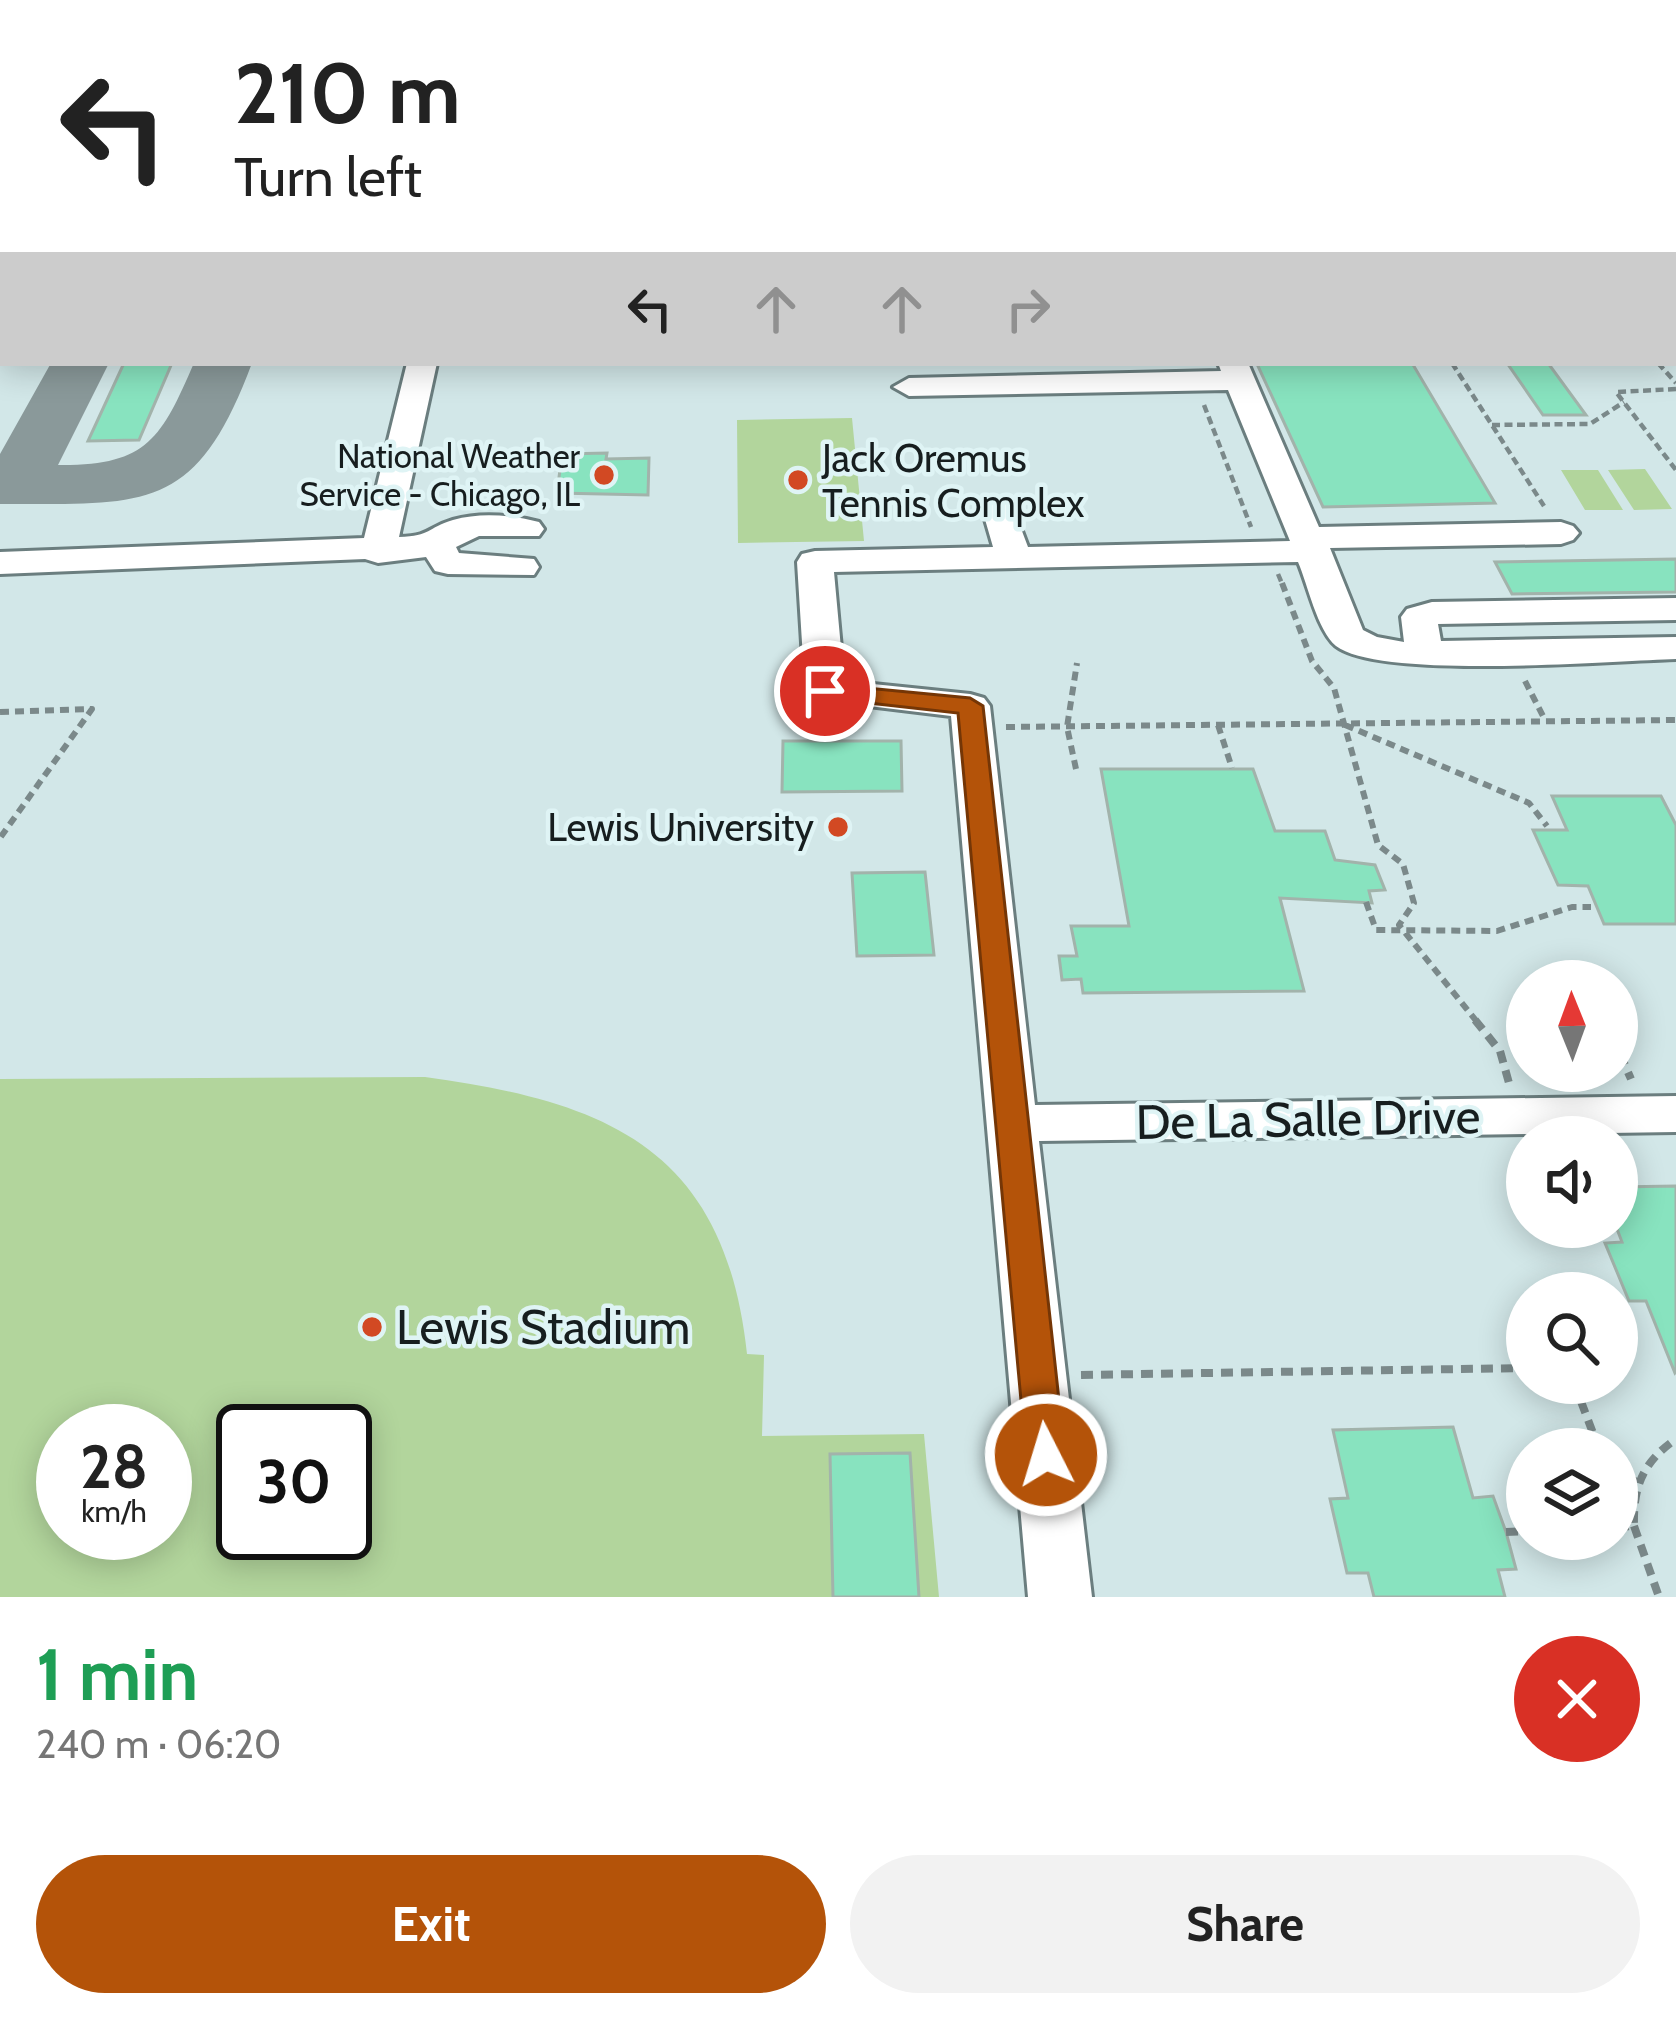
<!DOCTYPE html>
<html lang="en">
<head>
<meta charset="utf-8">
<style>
	:root { --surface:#fff; --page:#f2f2f2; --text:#222; --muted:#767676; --accent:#b45309 }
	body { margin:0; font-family:Cabin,sans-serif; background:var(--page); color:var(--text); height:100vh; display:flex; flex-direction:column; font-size:45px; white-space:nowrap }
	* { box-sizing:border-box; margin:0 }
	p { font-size:39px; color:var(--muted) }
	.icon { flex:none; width:66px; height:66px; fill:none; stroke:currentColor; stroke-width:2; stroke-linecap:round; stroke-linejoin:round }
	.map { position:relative; height:1597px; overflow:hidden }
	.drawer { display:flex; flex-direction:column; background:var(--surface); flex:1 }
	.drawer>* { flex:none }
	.banner { position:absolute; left:0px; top:0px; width:1677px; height:366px; box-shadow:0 6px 30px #0003; background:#fff; color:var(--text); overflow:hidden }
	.needle { width:78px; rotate:359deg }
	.buttons { position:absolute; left:1506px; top:960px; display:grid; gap:24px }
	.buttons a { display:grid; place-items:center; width:132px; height:132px; border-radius:50%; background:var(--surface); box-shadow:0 6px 30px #0003; font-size:60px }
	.speed { position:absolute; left:36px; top:1404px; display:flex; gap:24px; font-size:60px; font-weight:700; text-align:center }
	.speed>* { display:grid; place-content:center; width:156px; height:156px; border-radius:50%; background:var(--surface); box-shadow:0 6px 30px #0003; line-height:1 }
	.speed small { font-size:30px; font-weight:400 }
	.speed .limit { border:6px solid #111; border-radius:18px; background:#fff; color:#111 }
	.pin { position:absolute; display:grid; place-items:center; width:102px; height:102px; color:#fff; margin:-51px; border:6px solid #fff; border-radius:50%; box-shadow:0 3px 12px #0007 }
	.me { position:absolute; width:132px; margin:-66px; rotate:355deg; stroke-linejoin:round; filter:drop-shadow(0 0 9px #0008) }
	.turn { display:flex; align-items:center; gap:42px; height:252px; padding:0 36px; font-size:54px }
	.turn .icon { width:156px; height:156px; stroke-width:2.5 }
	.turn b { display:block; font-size:84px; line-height:102px }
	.lanes { display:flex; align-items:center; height:114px; padding:0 36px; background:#0003; justify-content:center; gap:60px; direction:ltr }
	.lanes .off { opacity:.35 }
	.round { display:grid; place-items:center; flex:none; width:126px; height:126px; border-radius:63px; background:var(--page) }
	.summary { display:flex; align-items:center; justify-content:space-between; height:204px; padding:0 36px }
	h1 { font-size:72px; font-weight:700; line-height:90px; color:#1e9e55 }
	.cta { display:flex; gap:24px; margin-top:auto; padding:24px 36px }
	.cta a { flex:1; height:138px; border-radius:72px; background:var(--accent); color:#fff; font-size:48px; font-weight:700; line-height:138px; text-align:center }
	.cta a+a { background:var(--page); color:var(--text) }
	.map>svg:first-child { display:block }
</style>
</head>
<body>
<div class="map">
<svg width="1676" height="1597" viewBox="0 0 1676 1597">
	<rect width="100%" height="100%" fill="#d2e7e8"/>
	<path fill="#b2d59c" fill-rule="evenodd" d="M0,0h684l-681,3 -3,56z
		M852,418l12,123 -126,2 -1,-123z
		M1645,469l27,40 -38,1 -26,-40z
		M1561,470h37l25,40h-38z
		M425,1077c185,25 300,73 322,277l17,1 -2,81 162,-2 15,163h-939v-518zM63,1431h102v102h-102zM243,1431h102v102h-102z"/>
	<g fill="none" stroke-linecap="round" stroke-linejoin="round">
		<path fill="#8a999a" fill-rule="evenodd" d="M693,0h40v3h-40z
			M0,52h3v26h-3z
			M3,120v28l-3,1v-28z
			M51,363h58l-51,102c89,1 103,-26 136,-102h58c-56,150 -105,141 -252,141v-50z"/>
	</g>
	<path fill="#88e3bf" stroke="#a2b3ab" stroke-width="3" d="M124,363h48l-33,77 -51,1z
		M1412,363l83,140 -172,4 -66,-143z
		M1507,363h41l38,52h-43z
		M607,453l-1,6 43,-1 -1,37 -91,-2 5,-39z
		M1676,559v33l-164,2 -17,-32z
		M783,741h118l1,50 -120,1z
		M1101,769h152l22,62h50l10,29 40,5 10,25 -16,1 3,12 -92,-5 24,93 -221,2 -2,-14 -19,1 -3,-24h18l-6,-30h58z
		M1552,796h109l15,29v99h-72l-16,-38 -30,-1 -25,-55h34z
		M925,872l9,83 -77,1 -5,-83z
		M1676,1186v186l-1,1 -29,-72h-17l-24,-58 17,-1 -5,-13v-42z
		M1453,1427l20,71 20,-2 13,36 10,37 -18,1 7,27h-131l-6,-24h-21l-17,-74 18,-1 -15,-68z
		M910,1453l9,144h-86l-3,-143z"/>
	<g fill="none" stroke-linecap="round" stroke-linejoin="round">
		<g stroke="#6b7e7f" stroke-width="6">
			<path id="minor" d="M1604,0h21l3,3h-22z
				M1674,50l2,1v15l-2,-1z
				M1674,101h2v14h-2z
				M0,273h3v18h-3z
				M407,363h30l-38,174c33,-1 27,-9 54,-17 28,-8 58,-5 86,2l5,7 -5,7h-60l-23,11 3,6 75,6 5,8 -5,8 -86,-1 -13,-3 -9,-14 -48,6 -13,-4 -365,15v-22l364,-14z
				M1218,363h30l71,164 242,-5 12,4 6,7 -6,7 -12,4 -231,4 33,82 14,7 27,5 -3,-25 6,-8 25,-7 244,-4v22l-238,4 3,17 235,-4v22c-65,2 -296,21 -340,-13 -19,-16 -28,-61 -38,-84l-464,10 10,109 126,13 14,4 6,8 45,399 641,-9v36l-637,9 53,456h-64l-77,-881 -140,-17 -6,-8 -8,-129 5,-8 13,-3 178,-4 -11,-38 5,-7h24l17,45 262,-6 -62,-151 -319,6 -16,-9 16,-9 312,-7z"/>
		</g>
		<path stroke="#7b898a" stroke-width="4.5" stroke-dasharray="8 4.5" stroke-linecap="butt" d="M1452,363l92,143
			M1658,363l18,20
			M1676,389l-60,3 60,78
			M1204,405l47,122
			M1492,425l98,-1 34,-22
			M1278,574l5,12"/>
		<path stroke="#7b898a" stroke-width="6" stroke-dasharray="9 6" stroke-linecap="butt" d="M1282,583l30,78 22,27 44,157 25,19 11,39 -15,22 79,98
			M1525,681l20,39
			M0,712l92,-3 -92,129
			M1218,725l14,43
			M1345,725l184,78 18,23
			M1006,727l670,-7
			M1076,769l-9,-42 10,-64
			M1366,902l10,28 121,1 75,-24h19"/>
		<path stroke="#7b898a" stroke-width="8" stroke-dasharray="12 8" stroke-linecap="butt" d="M1475,1020l25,31 9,32
			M1620,1054l11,25
			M1081,1375l446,-7
			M1574,1383l25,66
			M1617,1468l19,14
			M1634,1526l25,71
			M1617,1527l17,-1c-1,-40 9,-64 42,-87
			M1506,1532l21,-1"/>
		<use href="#minor" fill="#fff" fill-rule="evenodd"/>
	</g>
	<path fill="#b45309" stroke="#753606" stroke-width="3" d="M825,684l145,14 13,8 82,749 -6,11 -13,5 -14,-5 -6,-11 -68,-742 -142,-16 -4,-6z"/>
	<g fill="#d24923" stroke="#dff4f5" stroke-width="4.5">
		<circle cx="604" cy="475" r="12"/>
		<circle cx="798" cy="480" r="12"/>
		<circle cx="838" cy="827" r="12"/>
		<circle cx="372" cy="1327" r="12"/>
	</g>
	<g text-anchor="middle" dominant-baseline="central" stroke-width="9" stroke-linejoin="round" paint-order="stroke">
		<g font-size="33" fill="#171e1f" stroke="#dff4f5" text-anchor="end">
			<text x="580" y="456">National Weather<tspan x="580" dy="38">Service - Chicago, IL</tspan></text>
		</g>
		<g font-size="39" fill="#171e1f" stroke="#dff4f5" text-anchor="start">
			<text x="822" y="458">Jack Oremus<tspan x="822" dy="45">Tennis Complex</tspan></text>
			<text x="814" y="827" text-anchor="end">Lewis University</text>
		</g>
		<g font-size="48" fill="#171e1f" stroke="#dff4f5">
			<text transform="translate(1308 1119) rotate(-1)">De La Salle Drive</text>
		</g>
		<g font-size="48" fill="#171e1f" stroke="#dff4f5" text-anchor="start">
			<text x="396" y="1327">Lewis Stadium</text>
		</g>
	</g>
</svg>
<div class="buttons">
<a><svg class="needle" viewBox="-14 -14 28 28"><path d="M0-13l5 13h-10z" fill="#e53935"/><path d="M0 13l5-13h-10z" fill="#767676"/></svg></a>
<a><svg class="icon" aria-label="sound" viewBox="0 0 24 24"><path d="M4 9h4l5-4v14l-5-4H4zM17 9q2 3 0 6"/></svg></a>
<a><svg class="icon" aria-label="search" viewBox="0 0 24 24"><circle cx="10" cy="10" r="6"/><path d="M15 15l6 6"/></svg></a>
<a><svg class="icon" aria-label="layers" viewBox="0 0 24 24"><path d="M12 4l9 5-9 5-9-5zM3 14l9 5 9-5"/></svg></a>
</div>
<div class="speed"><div>28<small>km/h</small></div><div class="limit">30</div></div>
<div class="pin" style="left:825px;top:691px;background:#d93025"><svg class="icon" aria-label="arrive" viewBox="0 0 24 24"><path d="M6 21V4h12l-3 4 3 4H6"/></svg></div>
<svg class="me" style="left:1046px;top:1455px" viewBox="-20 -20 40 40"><circle r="17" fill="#b45309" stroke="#fff" stroke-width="3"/><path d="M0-11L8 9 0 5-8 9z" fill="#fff"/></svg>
<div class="banner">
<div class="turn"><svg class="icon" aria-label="left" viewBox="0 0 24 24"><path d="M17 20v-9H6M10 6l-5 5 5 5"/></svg><div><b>210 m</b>Turn left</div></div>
<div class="lanes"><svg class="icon" aria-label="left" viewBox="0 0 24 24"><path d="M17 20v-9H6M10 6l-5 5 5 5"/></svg><svg class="icon off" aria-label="ahead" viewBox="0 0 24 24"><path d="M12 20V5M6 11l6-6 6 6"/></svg><svg class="icon off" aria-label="ahead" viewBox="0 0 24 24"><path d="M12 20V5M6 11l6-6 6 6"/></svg><svg class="icon off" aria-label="right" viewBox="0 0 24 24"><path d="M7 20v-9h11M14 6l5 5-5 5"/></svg></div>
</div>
</div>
<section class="drawer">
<div class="summary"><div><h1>1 min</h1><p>240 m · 06:20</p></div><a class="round" style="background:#d93025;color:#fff"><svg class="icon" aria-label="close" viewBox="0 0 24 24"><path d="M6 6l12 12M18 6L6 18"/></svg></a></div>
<div class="cta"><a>Exit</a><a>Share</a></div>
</section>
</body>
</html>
